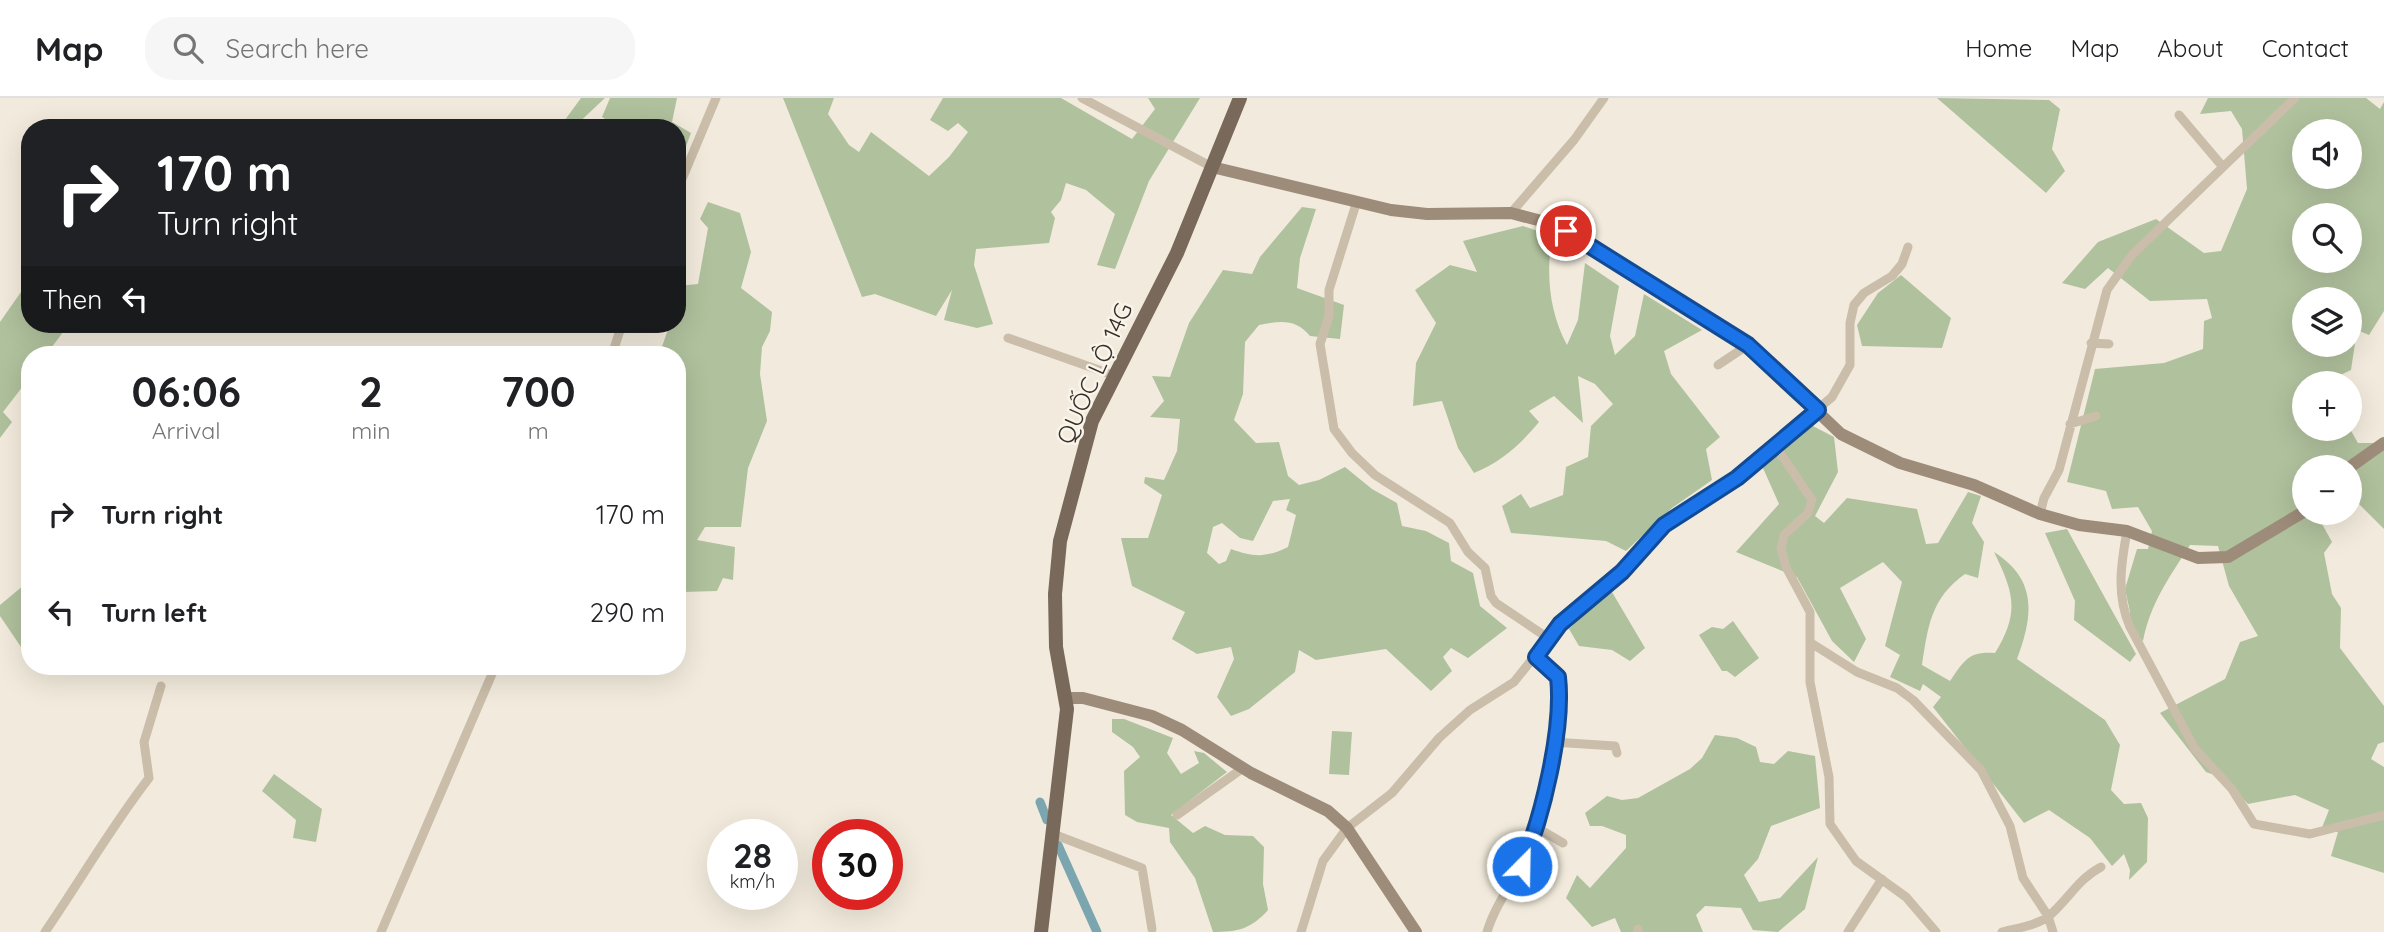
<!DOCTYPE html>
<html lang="en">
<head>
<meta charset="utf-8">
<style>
	:root { --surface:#fff; --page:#f6f6f6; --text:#202124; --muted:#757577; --line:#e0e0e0 }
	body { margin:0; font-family:Quicksand,sans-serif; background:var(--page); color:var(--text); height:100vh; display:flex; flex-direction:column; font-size:26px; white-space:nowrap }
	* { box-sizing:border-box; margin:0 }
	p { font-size:23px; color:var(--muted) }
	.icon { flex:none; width:38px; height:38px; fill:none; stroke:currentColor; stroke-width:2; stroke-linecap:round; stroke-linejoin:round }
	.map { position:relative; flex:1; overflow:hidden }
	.side { position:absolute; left:21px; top:248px; width:665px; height:329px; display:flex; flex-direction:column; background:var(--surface); border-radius:28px; box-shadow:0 7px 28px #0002 }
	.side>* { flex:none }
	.hud { position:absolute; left:21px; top:21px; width:665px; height:214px; border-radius:28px; box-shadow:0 7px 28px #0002; background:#202124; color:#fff; overflow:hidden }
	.controls { position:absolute; left:2292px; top:21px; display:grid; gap:14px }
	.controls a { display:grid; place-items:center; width:70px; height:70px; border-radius:50%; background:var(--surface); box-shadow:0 7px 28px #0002; font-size:35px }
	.speed { position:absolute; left:707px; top:721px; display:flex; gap:14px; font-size:35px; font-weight:700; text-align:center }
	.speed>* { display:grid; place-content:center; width:91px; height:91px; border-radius:50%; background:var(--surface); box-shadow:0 7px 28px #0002; line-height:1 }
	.speed small { font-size:18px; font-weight:400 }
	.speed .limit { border:10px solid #d22; background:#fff; color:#111 }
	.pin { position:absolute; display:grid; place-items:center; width:60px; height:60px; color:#fff; margin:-30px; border:4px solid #fff; border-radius:50%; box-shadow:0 2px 7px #0007 }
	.me { position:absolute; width:77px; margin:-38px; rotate:23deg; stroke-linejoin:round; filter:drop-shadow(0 0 5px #0008) }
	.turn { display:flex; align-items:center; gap:24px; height:147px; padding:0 21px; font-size:32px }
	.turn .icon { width:91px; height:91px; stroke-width:2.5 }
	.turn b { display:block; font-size:49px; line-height:60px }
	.then { display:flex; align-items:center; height:66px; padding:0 21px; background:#0003; gap:14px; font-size:26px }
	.eta { display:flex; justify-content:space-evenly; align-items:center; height:119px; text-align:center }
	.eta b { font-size:42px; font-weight:700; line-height:49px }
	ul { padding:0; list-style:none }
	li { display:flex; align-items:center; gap:21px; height:98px; padding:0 21px }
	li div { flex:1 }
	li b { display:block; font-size:26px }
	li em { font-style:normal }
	header { display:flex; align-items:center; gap:42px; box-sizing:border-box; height:98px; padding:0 35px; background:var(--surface); border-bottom:2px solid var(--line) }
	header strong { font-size:33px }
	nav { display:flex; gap:38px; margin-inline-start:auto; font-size:24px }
	.search { width:490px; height:63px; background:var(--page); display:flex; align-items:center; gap:18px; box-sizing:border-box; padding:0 24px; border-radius:28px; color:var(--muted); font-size:26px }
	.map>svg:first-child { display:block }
</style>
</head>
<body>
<header>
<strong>Map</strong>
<div class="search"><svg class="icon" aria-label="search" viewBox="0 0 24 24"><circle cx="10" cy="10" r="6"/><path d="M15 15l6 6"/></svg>Search here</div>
<nav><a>Home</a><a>Map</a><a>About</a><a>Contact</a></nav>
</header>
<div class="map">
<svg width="2384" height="834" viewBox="0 0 2384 834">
	<rect width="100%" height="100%" fill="#f2ebdd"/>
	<path fill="#b0c19d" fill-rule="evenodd" d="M581,0h24l-32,30h-14z
		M610,0h67l-5,24 19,11 -12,32 -2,-37h-57l-18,-11z
		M783,0h51l-6,16 21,31 10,7 12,-20 58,44 20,-19 19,-25 -10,-9 -10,8 -18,-11 13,-22h118l71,41 23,-30 -7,-11h52l-51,83 -34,88 -18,-4 18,-51 -29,-24 -20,-7 -5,17 -10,12 4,6 -6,25 -73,6 -2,16 19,59 -16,4 -33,-8 8,-30 -16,26 -61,-22 -13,3z
		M1937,0l112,2 11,9 -8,40 13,22 -19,22z
		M2208,0h158l14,11 4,-7v209l-15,24 -12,-5 -6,40 -17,8 -1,5h-28v46h45l8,14h26v86l-34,-34v-28h-45v46h11l16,29 -8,11 8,41 9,14 -1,40 44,58v36l-6,2 -7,15 13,8v106l-53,-17 7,-24 -17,-2 8,-20 -34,-15 -47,9 -25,-26 -17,-6 -46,-59 65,-34 15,-37 18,-6 -29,-50 -11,-40 -28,-1c-20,31 -40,59 -47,96l-17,-15 4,-14 -5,-23 12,-40h11l4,-18 -14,-24 -26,2 -6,-18 -39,-9 28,-113 69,-6 39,-14 1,-28 8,-3 -5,-19 -57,2 -42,-33 -23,21 -23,-6 36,-41 58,-23 48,34 17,-2 26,-62 -5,-60 -11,-18 -31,3zM2305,33h45v46h-45zM2305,117h45v46h-45zM2305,201h45v46h-45z
		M708,104l32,11 11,39 -10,36 31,24 -2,19 -8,16 -2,27 7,47 -19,47 -7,59h-36l-8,13 38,7 -2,33 -10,-2 -6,13 -34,1 -1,10 -5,-1v-165l5,-11 -5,-3v-67h-18l11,-31h7v-38l21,-2 10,-56 -8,-9z
		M1302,109l14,2 -16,49 -3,30 47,17 -4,34 -30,-3c-15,-18 -30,-15 -51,-11l-14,17 -2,52 -9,26 22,23 23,-1 9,34 11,9 20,-5 26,-13 27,22 25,14 5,23 24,5 23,12 2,18 22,12 7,33 27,22 -39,30 -17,-10 -8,9 9,14 -21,20 -45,-42 -70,11 -17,-10 -4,22 -46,37 -18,7 -14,-19 17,-38 -3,-12 -34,7 -25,-15 13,-27 -53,-26 -11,-48h27l14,-43 -18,-12 1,-6 19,3 13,-29 3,-32 -30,-2 14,-16 -12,-25 18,1 19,-54 34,-53 29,4 8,-17zM1290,401l-4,11 10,5 -8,32c-22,11 -35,10 -57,2l-5,12 -7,3 -12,-11 6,-26 9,-4 18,15 13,3 20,-40z
		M1523,128l29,10c-6,39 -3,75 15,109l11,-25 7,-57 34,23 -9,50 5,19 20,-19 9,-42 58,36 -38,21 7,23 49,63 -14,12 6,31 -40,28 -46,43 -20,-10 -95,-8 -9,-27 19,-12 9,14 33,-13 3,-28 22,-10 3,-31 22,-22 -18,-20 -17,-8 5,47 -29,-27 -25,15 10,11c-20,24 -37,39 -65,51l-16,-25 -16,-47 -29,5 3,-43 20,-40 -21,-33 35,-25 27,7 -14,-31z
		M1901,177l50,43 -9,30 -80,-2 -5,-21 21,-32z
		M30,181v45h39l-23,31h-16v22l-27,35 9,10 -12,16v-116z
		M1811,327l23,12 4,35 -23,44 9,7 23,-25 70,11 9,35 12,-1 30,-51 13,4 -9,27 12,19 -6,36 -13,-4c-34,24 -37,52 -43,91l28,16c14,-20 18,-30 45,-28 25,-41 19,-60 -1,-101 44,28 39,64 23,107l88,61 15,25 -9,45 13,14 17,-1 7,15 -1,44 -18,18 1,-10 -6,-16 -12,12 -22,-28 -41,-28 -25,13 -91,-116 8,-10 -18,-13 -3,7 -30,-14 10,-22 -15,-9 17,-64 -19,-20 -43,26 26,51 -12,23 -22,-21 -35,-64 -61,-25 43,-48 -16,-36z
		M2067,431l69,125 -6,8 -56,-42 1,-19 -30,-68z
		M30,482v55l-9,12 -21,-31v-11z
		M1612,494l33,56 -15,13 -18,-11 -33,-4 -10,-17 32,-31z
		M1733,523l26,37 -24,19 -8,-6h-5l-23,-36 13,-8 11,2z
		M1112,621h12l49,19 -6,15 14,21 18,-11 -5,-12 10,2 23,19 -56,43 22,18 12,-7 20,9 28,1 11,11 -1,37 5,26c-17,19 -30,22 -55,22l-18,-54 -25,-36 -1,-14 -32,-6 -12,-7 -1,-44 16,-14 -7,-10 -21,-15z
		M1332,633l20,1 -3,43 -20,-1z
		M1715,637l22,3 19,9 4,15 14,2 14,-13 27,5 5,52 -49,18 -13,33 -14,16 15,27 21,-4 38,-41 -13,52 -27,23 -25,-2 -12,-22 -36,-2 -9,9 7,17h-82l-6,-14 -23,9 -26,-29 11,-23 13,13 36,-40v-13l-24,-9h-12l-5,-13 22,-17 15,4 16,-2 52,-29 12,-11z
		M274,676l48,35 -6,33 -23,-4 3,-18 -34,-29z"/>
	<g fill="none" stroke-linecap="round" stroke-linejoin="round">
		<path stroke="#7ca6af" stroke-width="9" d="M1040,704l7,18
			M1058,747l39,87"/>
		<path stroke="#cabda9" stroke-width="9" d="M1082,0l130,69
			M2179,17l44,52 72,-69
			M677,93l39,-93
			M1356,106l-27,86v26l-9,28 14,85 18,24 23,22 75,48 18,29 17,16 6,28 5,7 52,35
			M1511,115l63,-73 30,-42
			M1008,240l105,37
			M2091,245l18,1
			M612,257l10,-31
			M1718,267l30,-20
			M2070,326l26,-8
			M1776,349l36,53 -4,13 -24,22 -3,14 5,18 24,45v70l19,95 1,47 26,37 50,36 30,35
			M2040,416l4,-16 15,-28 48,-180 25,-35 91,-88
			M2127,433c-6,33 -11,64 3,96l65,122 37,40 22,35 56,10 74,-19
			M1811,545l46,29 40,16 16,12 68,70 29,56 13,52 25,38 5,16
			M1536,559l19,16 3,9 -10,100 -10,42 1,5 24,14
			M1553,644l62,4 2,7
			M1177,717l66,-47
			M1053,736l89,34 10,61
			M1638,831v3
			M45,834c35,-51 66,-105 104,-154l-5,-36 17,-56
			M381,834l114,-265
			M1301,834l22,-71 24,-33 45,-35 47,-55 31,-28 44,-28 46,-58 62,-52 42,-47 73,-47 95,-81 18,-32v-42l4,-18 10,-12 28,-17 10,-12 6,-17
			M1487,834c11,-38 43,-67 51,-108
			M1848,834l34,-53
			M2002,834c15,-4 34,-6 47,-16 19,-16 29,-37 52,-49"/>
		<path stroke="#9e8c7a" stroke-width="12" d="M1212,69l179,43 36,4 84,-1 42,11 195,121 93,89 59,29 74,22 66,29 39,11 48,6 71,27 30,-1 77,-46
			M2350,369l34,-24
			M1067,600h16l69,18 30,14 69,43 77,38 19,17 69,104"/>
		<path stroke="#79695a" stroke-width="14" d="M1041,834l26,-223 -11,-62 -1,-53 5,-53 32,-120 85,-168 63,-155"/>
	</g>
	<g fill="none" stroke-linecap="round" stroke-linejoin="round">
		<g stroke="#114b97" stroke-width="18">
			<path id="route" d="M1522,768c20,-48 42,-137 36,-189l-22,-20 24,-33 62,-52 42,-47 73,-47 81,-68 -70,-65 -182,-114"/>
		</g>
		<use href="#route" stroke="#1a73e8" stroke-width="12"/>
	</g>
	<g text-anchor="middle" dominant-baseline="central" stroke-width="5" stroke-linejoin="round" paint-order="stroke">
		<g font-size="24" fill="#372f29" stroke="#f9f4e9">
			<text transform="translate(1094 275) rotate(-66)">QUỐC LỘ 14G</text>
		</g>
	</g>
</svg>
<div class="controls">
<a><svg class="icon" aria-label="sound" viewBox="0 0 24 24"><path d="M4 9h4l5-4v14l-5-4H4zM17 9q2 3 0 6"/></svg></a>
<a><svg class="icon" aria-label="search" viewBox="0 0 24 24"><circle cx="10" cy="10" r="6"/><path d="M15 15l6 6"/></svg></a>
<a><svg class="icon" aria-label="layers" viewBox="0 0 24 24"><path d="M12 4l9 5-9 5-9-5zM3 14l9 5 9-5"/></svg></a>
<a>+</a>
<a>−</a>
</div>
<div class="speed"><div>28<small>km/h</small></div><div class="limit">30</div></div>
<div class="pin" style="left:1566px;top:133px;background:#d93025"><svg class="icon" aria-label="arrive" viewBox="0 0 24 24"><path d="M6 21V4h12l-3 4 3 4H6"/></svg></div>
<svg class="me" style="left:1522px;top:768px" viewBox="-20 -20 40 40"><circle r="17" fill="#1a73e8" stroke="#fff" stroke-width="3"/><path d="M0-11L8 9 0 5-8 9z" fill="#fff"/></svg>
<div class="hud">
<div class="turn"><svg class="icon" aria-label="right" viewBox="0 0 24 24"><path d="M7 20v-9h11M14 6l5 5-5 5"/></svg><div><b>170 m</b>Turn right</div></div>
<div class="then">Then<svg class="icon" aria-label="left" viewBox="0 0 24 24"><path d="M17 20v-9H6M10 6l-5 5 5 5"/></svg></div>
</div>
<section class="side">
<div class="eta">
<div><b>06:06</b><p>Arrival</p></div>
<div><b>2</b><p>min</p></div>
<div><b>700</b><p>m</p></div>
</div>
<ul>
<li><svg class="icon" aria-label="right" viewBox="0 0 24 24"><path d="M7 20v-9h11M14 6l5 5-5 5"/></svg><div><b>Turn right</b></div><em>170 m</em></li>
<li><svg class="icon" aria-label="left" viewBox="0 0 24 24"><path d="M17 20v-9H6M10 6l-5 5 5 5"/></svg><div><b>Turn left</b></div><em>290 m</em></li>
</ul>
</section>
</div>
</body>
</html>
